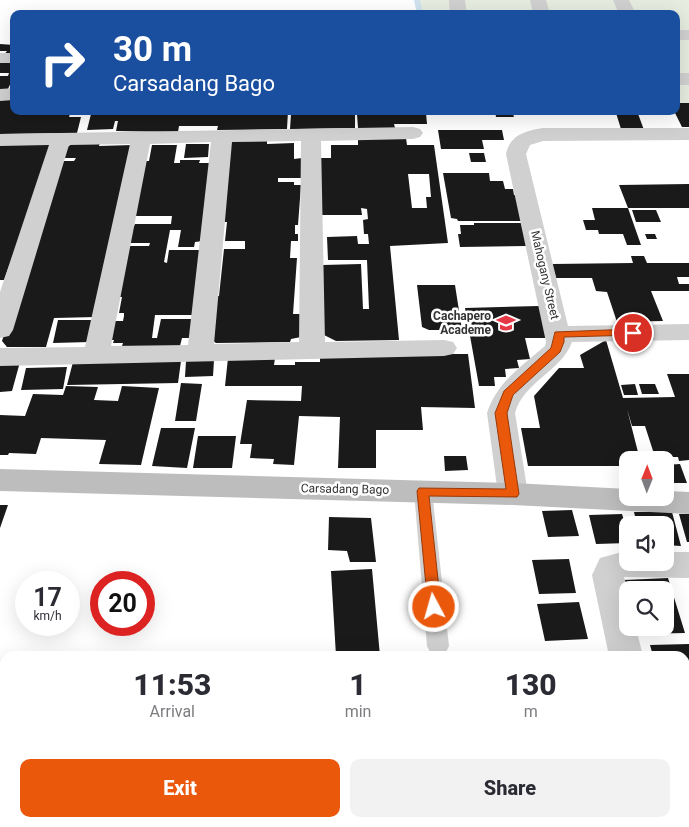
<!DOCTYPE html>
<html lang="en">
<head>
<meta charset="utf-8">
<style>
	:root { --surface:#fff; --page:#f2f2f3; --text:#2b2b33; --muted:#7c7c81; --accent:#ea580c }
	body { margin:0; font-family:Roboto,sans-serif; background:var(--page); color:var(--text); height:100vh; display:flex; flex-direction:column; font-size:19px; white-space:nowrap }
	* { box-sizing:border-box; margin:0 }
	p { font-size:16px; color:var(--muted) }
	.icon { flex:none; width:28px; height:28px; fill:none; stroke:currentColor; stroke-width:2; stroke-linecap:round; stroke-linejoin:round }
	.map { position:relative; flex:1; overflow:hidden }
	.panel { position:absolute; left:0px; top:651px; width:690px; height:176px; display:flex; flex-direction:column; background:var(--surface); border-radius:15px 15px 0 0; box-shadow:0 5px 20px #0002 }
	.panel>* { flex:none }
	.top-card { position:absolute; left:10px; top:10px; width:670px; height:105px; border-radius:10px; box-shadow:0 5px 20px #0002; background:#1a4fa0; color:#fff; overflow:hidden }
	.needle { width:32px; rotate:1deg }
	.tools { position:absolute; left:619px; top:451px; display:grid; gap:10px }
	.tools a { display:grid; place-items:center; width:55px; height:55px; border-radius:10px; background:var(--surface); box-shadow:0 5px 20px #0002; font-size:25px }
	.speed { position:absolute; left:15px; top:571px; display:flex; gap:10px; font-size:25px; font-weight:700; text-align:center }
	.speed>* { display:grid; place-content:center; width:65px; height:65px; border-radius:50%; background:var(--surface); box-shadow:0 5px 20px #0002; line-height:1 }
	.speed small { font-size:12px; font-weight:400 }
	.speed .limit { border:8px solid #d22; background:#fff; color:#111 }
	.pin { position:absolute; display:grid; place-items:center; width:42px; height:42px; color:#fff; margin:-21px; border:2px solid #fff; border-radius:50%; box-shadow:0 1px 5px #0007 }
	.me { position:absolute; width:55px; margin:-28px; rotate:354deg; stroke-linejoin:round; filter:drop-shadow(0 0 4px #0008) }
	.turn { display:flex; align-items:center; gap:18px; height:105px; padding:0 20px; font-size:22px }
	.turn .icon { width:65px; height:65px; stroke-width:2.5 }
	.turn b { display:block; font-size:35px; line-height:42px }
	.eta { display:flex; justify-content:space-evenly; align-items:center; height:85px; text-align:center }
	.eta b { font-size:30px; font-weight:800; line-height:35px }
	.primary-button { display:flex; gap:10px; margin-top:auto; padding:10px 20px }
	.primary-button a { flex:1; height:58px; border-radius:10px; background:var(--accent); color:#fff; font-size:20px; font-weight:800; line-height:58px; text-align:center }
	.primary-button a+a { background:var(--page); color:var(--text) }
	.map>svg:first-child { display:block }
</style>
</head>
<body>
<div class="map">
<svg width="689" height="827" viewBox="0 0 689 827">
	<rect width="100%" height="100%" fill="#fff"/>
	<path fill="#e6ecdf" d="M417,0h272v103h-13v-89h-256z"/>
	<g fill="none" stroke-linecap="round" stroke-linejoin="round">
		<path fill="#cfe2ee" fill-rule="evenodd" d="M414,0h6l3,14h-6z"/>
	</g>
	<path fill="#1a1a1a" fill-rule="evenodd" d="M0,44l14,1v10h-10l3,-4h-7z
		M0,60h14v16l-7,15h-7v-15h8l1,-3h-9z
		M0,99h14v12h126l-1,3 27,-1 1,-2h121l-1,18 -70,1 1,-4h-39l-1,6 -62,-1 2,-10h-3l-2,8 -26,1 4,-16h-21l-1,3h12l-4,16 -77,1z
		M676,103h13v24h-7l-8,-16h2z
		M308,111h47v17l-65,1 1,-14h12v-3z
		M370,111l56,2 1,11h-33l1,4h-37l-1,-14h14z
		M495,111h17l2,6h-18z
		M584,111h53l7,19 -23,-1 -5,-16 -31,1z
		M438,130h64l2,10h-22l2,9h-43z
		M267,138v6l27,-1v16l8,-1 1,20h-25v4h16v3h7l-3,40h-3v9h3v7h-7l-1,17h7l-4,56h8v23l-10,2 -1,3 -74,1 -6,-4 5,-43h4l5,-47h21v-8h-20l2,-19h-6l7,-78 11,-5z
		M358,138h48l1,7h27l14,98 -58,3 9,94 -63,1 -14,-7 1,-69 38,-1 2,45h6l-2,-49h-39l-1,-23 30,-1 1,8h11l-1,-10h-4l-1,-14 5,-1 -1,-10 -6,-1 1,7h-41v-57h10v-13h27zM408,174h21l2,23h-5l1,11h-15z
		M44,142l8,5 -48,133h-4v-137z
		M100,143l-1,3 34,-1 -37,172 -42,1 -8,29h-39l-5,-6 56,-180h16l2,-3h-15l3,-9 8,-5z
		M186,144h23l-1,13 -24,1z
		M152,145h25l-3,18h6v-3h20l-1,3h14l-10,78 -8,1 -1,5h-16l3,-17h-11l-6,32 3,1 2,-13h34l-8,65h-40l-3,23h5l4,-19h33l-3,19h-9l-2,8h-58l1,-3h-10l1,-3h-8l4,-19h13l1,-5v-3h-5l3,-16h-8l15,-51h20l1,-3h-24l9,-19h36l1,-8h-38l8,-55h7z
		M469,153h15l2,9h-15z
		M443,173h46l1,8h13l2,8h8l1,6h5l7,26h-68l-1,-2 -6,-1z
		M689,184v24h-61l-9,-23z
		M592,208h36l13,37h-14l-4,-11h-24l-1,-4h-12l-3,-10h12z
		M632,210h24l5,12h-25z
		M474,223h47l6,23 -67,1 -2,-13h3l-1,-9h14z
		M645,234h10l2,5h-10z
		M631,256h13l3,7h42v14h-12l2,7h10v7h-38l12,30 -46,1 -10,-30 -11,-1 -4,-13h-36l-4,-14 81,-1z
		M417,285h38l7,45h-33l-7,-3z
		M539,306l8,32h-22l5,21 -13,1 2,8 -14,1 1,8h-12l1,9h-16l-14,-78z
		M58,320h37l-5,22 -37,1z
		M606,340l17,58 52,-1 -8,-23h22v86l-10,1 -1,-4h-23l-10,-31h-13l-5,-17 13,51h-12v6h-100l-7,-38h19l-6,-32 25,-28h25l-4,-13z
		M320,354h148l7,54 -54,-1 2,23h-47v38h-38l2,-51 -41,-1 -5,49 -21,-1 1,-5 -24,-1 2,-14h-12l7,-44 54,1 1,-15h-77l3,-28h47l-1,7h21v-3h25z
		M214,360l-1,16 -28,1 1,-16z
		M181,361l-3,22 -111,2 6,-23z
		M20,362l-8,29 -12,1v-29z
		M67,367l-4,22 -42,1 5,-22z
		M181,383l21,1 -6,37h-21z
		M635,384l3,11h-14l-3,-10z
		M639,384h16l4,10h-17z
		M66,386l32,1 -4,13 24,1 4,-15 37,2 -18,77 -42,-1 7,-24 -65,-2 -5,16 -27,-1 -1,2h-8v-40l25,1 8,-22 30,1z
		M161,428h34l-8,40 -35,-2z
		M198,436h38l-4,32h-39z
		M444,456h22l2,14 -23,1z
		M680,464l7,19h-22v-18z
		M0,505h8l-8,23z
		M572,510l7,26 -31,1 -6,-26z
		M634,512h38l9,34 -16,-1v-20h-28z
		M622,514l6,19v10l-32,1 -7,-29z
		M679,514h10v28h-2z
		M329,517l42,1 5,44h-26l-3,-11 -19,-1z
		M569,559l7,34 -37,1 -7,-34z
		M372,569l8,87h-44l-5,-85z
		M668,578l17,55 -46,1 -1,-6h27v-38h-38l-3,-10z
		M579,602l9,37 -43,2 -8,-37z
		M689,644v50h-4v-38h-32l-3,-11z
		M546,651h44l1,5h-44z
		M685,738h4v47h-4z
		M689,803v24h-33l-1,-5h30v-18z
		M342,822h64v5h-64z
		M559,822h69l1,5h-69z"/>
	<g fill="none" stroke-linecap="round" stroke-linejoin="round">
		<path fill="#d0d0d0" fill-rule="evenodd" d="M423,484l7,2 2,5 17,155 -3,6 -8,3 -8,-3 -3,-6 -13,-155 2,-5z"/>
		<path fill="#d0d0d0" fill-rule="evenodd" d="M449,0h16l2,14h-17z
			M530,0h16l4,14h-17z
			M613,0h16l7,14h-17z
			M676,30h13v10h-13z
			M0,53h14v10h-14z
			M676,73h13v12h-13z
			M14,88v12l-14,1v-12z
			M413,127l7,2 3,4 -3,4 -7,2 -92,2 4,201 119,-2 9,2 4,6 -4,6 -9,2 -444,10v-18l85,-1 45,-203 -61,1 -56,185 -4,6 -9,2v-46l49,-147 -49,1v-12zM301,141l-2,201 -85,2 18,-202zM211,142l-23,203 -77,1 39,-202z
			M543,128h146v12l-146,1 -13,4 -4,9 42,172 121,-2v16l-117,2c-11,30 -48,39 -57,71l13,81 -5,8 -10,3 -10,-3 -5,-8 -11,-81c10,-31 35,-47 58,-67l1,-4 -40,-188c4,-19 19,-23 37,-26z
			M622,552h6v10h37v-10h24v26l-65,-1 4,13v38h8l7,28h-34l-17,-81 8,-17z
			M689,706v32l-4,1v-32z"/>
		<path fill="#bdbdbd" fill-rule="evenodd" d="M0,469l513,14 115,6v9h37v-7l24,1v22l-176,-9 -513,-14z"/>
	</g>
	<path fill="#ea580c" stroke="#983908" d="M633,329l5,4 -1,2 -73,2v5l-4,10 -47,43 -6,18 12,81 -2,3 -88,-1 12,111 -2,4 -5,2 -5,-2 -1,-4 -11,-116 2,-3 87,1 -11,-76 9,-22 47,-43 4,-16z"/>
	<defs>
		<g id="school-bare" transform="scale(1.5)"><path d="M0-5L7-2L0 1L-7-2ZM-4 1L0 2.5L4 1V4Q0 6-4 4Z" fill="#e63946" stroke="#fff" stroke-width="2.5" paint-order="stroke"/></g>
	</defs>
	<g fill-rule="evenodd">
		<use href="#school-bare" x="506" y="323"/>
	</g>
	<g text-anchor="middle" dominant-baseline="central" stroke-width="5" stroke-linejoin="round" paint-order="stroke">
		<g font-size="12" fill="#333" stroke="#fff">
			<text transform="translate(545 275) rotate(77)">Mahogany Street</text>
			<text transform="translate(345 489) rotate(1)">Carsadang Bago</text>
		</g>
		<g font-size="12" font-weight="bold" fill="#333" stroke="#fff" text-anchor="end">
			<text x="491" y="316">Cachapero<tspan x="491" dy="14">Academe</tspan></text>
		</g>
	</g>
</svg>
<div class="tools">
<a><svg class="needle" viewBox="-14 -14 28 28"><path d="M0-13l5 13h-10z" fill="#e53935"/><path d="M0 13l5-13h-10z" fill="#7c7c81"/></svg></a>
<a><svg class="icon" aria-label="sound" viewBox="0 0 24 24"><path d="M4 9h4l5-4v14l-5-4H4zM17 9q2 3 0 6"/></svg></a>
<a><svg class="icon" aria-label="search" viewBox="0 0 24 24"><circle cx="10" cy="10" r="6"/><path d="M15 15l6 6"/></svg></a>
</div>
<div class="speed"><div>17<small>km/h</small></div><div class="limit">20</div></div>
<div class="pin" style="left:633px;top:333px;background:#d93025"><svg class="icon" aria-label="arrive" viewBox="0 0 24 24"><path d="M6 21V4h12l-3 4 3 4H6"/></svg></div>
<svg class="me" style="left:434px;top:607px" viewBox="-20 -20 40 40"><circle r="17" fill="#ea580c" stroke="#fff" stroke-width="3"/><path d="M0-11L8 9 0 5-8 9z" fill="#fff"/></svg>
<div class="top-card">
<div class="turn"><svg class="icon" aria-label="right" viewBox="0 0 24 24"><path d="M7 20v-9h11M14 6l5 5-5 5"/></svg><div><b>30 m</b>Carsadang Bago</div></div>
</div>
<section class="panel">
<div class="eta">
<div><b>11:53</b><p>Arrival</p></div>
<div><b>1</b><p>min</p></div>
<div><b>130</b><p>m</p></div>
</div>
<div class="primary-button"><a>Exit</a><a>Share</a></div>
</section>
</div>
</body>
</html>
